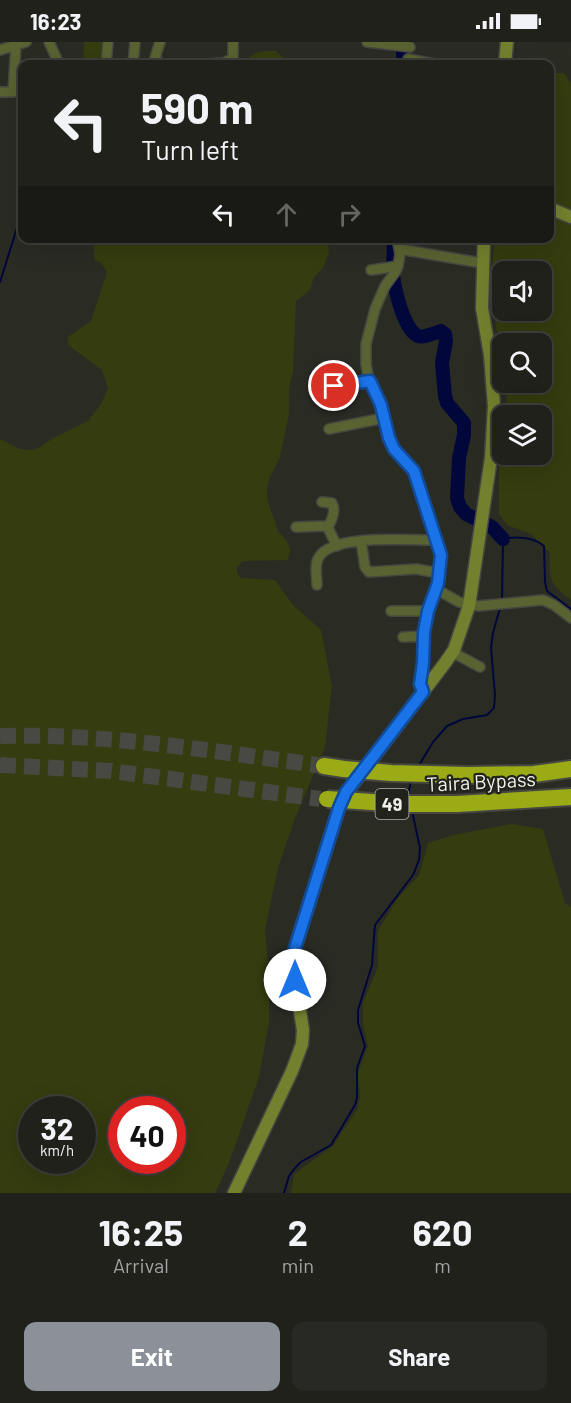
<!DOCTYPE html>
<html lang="en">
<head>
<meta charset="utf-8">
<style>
	:root { --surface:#20211b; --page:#282924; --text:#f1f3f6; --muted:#a2a3a3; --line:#3d3e3a; --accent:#8c9099 }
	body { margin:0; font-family:Barlow,sans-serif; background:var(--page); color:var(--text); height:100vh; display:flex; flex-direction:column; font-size:22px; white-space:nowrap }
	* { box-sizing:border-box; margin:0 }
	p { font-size:20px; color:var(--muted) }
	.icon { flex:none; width:33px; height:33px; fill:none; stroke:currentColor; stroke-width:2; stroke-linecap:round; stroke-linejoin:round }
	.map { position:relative; height:1151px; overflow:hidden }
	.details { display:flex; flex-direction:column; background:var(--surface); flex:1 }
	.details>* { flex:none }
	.guide { position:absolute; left:18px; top:18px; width:536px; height:183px; border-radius:12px; box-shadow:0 6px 24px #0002,0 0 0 2px var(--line); background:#20211b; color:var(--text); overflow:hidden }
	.buttons { position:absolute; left:492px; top:219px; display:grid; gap:12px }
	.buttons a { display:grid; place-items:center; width:60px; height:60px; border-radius:12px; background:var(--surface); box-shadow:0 6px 24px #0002,0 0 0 2px var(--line); font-size:30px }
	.speed { position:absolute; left:18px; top:1054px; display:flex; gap:12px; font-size:30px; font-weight:700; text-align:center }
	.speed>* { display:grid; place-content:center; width:78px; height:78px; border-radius:50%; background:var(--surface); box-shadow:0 6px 24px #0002,0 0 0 2px var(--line); line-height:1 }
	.speed small { font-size:15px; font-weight:400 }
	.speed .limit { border:9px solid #d22; background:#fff; color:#111 }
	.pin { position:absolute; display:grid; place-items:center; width:51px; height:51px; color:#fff; margin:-26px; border:3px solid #fff; border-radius:50%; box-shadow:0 2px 6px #0007 }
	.me { position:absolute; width:66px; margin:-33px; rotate:0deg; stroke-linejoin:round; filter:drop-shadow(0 0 4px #0008) }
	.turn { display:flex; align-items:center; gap:21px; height:126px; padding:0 24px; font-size:27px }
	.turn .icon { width:78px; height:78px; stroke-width:2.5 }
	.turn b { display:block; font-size:42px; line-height:51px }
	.lanes { display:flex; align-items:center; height:57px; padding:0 24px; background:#0003; justify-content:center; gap:30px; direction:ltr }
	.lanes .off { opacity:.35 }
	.eta { display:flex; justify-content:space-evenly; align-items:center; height:102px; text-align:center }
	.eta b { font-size:36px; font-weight:700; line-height:42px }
	.action { display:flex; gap:12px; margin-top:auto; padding:12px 24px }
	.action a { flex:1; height:69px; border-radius:12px; background:var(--accent); color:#fff; font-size:24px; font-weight:700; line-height:69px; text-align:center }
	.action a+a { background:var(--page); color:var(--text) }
	.status { display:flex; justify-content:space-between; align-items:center; height:42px; padding:0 30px; background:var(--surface); direction:ltr }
	.status svg { height:16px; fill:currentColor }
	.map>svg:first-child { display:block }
</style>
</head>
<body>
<div class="status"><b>16:23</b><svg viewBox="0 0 49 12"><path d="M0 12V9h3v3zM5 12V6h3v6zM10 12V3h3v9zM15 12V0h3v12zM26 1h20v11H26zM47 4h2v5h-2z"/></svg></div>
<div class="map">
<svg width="571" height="1151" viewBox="0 0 571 1151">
	<rect width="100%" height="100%" fill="#2a2c24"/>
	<path fill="#353c0f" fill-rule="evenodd" d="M84,0h18l-2,22h-17z
		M265,9h11l13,12 16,1h-67l18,-11z
		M549,31h15l7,11v516c-22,-17 -22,-20 -21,-47l-19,-19 -24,-9 -8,-11v-47l3,-22v9h40v-38l-36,-1 1,-32 35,-1v-38h-40v2l-5,-15 -8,-43 6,-49 54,-1zM502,230h40v38h-40z
		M94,197h234l1,14 -6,15 -9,9 -4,13 -14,11 -3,71 -4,16v26l-9,43 -11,22 -2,12 1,11 10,29 9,10 3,9 -2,10 -45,1 -6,6v6l4,5 34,2 18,25 28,25 11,56 -7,61 -31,74 -16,47 -13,62 4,43v49l-10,55 -30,86 -14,30h-215v-754l20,10 14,1 6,-3 13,-9 35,-17 13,-17 7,-16 -6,-18 -34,-25v-8l23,-16 16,-49 -6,-9 -7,-4zM32,1068h50v51h-50zM122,1068h50v51h-50z
		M512,782l31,5 22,74 6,4v286h-280l3,-19 39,-28 25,-38 2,-12 -2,-23 10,-27 -5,-21v-22l15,-36v-36l20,-33 21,-23 9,-32 25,-8z"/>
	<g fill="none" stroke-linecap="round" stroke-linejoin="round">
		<path stroke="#02073b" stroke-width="2" d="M0,240l22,-70
			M502,560l1,-63c12,-3 31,-2 41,7l1,36 2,9 24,18
			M418,725l15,-25 14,-16 16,-7 24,-4 7,-7 1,-13 -4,-47 2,-15 7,-25
			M408,755l3,-17
			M284,1151l5,-17 6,-8 6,-6 30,-17 24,-40 2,-7v-30l8,-22 -7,-23v-13l14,-45 3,-40 38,-50 6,-15 1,-12 -8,-37"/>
		<path stroke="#02073b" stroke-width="14" d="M402,0l2,22
			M393,196c2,11 0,18 0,29 -1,14 10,63 25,69 6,2 16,-3 23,-5l4,3 1,7 -4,22 3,33 2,7 17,20v12l-5,23 -2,40 3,9 6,7 26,13 11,12"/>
		<path stroke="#484942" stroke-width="16" stroke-dasharray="16 8" stroke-linecap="butt" d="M0,694c108,-3 217,16 324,30
			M0,723l111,6 209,28"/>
		<g stroke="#464740" stroke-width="12">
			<path id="street" d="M49,0l10,22
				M160,0l-5,16 6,6
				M367,0l43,5
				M0,8l26,-8
				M408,17l26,5
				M106,22l2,-22
				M133,22l2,-22
				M206,22l18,-1 9,-5v-16
				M0,50h13l3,-47
				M397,196l3,16 -2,12 -2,5 -11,15 -10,23 -9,35v20l2,12 13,29 8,33 5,11 20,22 27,84 -3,28 -11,29 -3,20 -1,31 -3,21 3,8
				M399,207l83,14
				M371,228l27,-4
				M335,344l35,-5
				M329,387l55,-11
				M322,460l10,1c4,7 0,17 -4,24
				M296,485l31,-1 10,20
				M361,499l4,26 4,5 47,-3 23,4
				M317,543c0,-8 -3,-21 2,-28 14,-24 93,-16 117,-17
				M436,547l23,13 19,4 65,-6 11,5 17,13
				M391,569h37
				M403,595l21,-1
				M452,610l28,15"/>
		</g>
		<g stroke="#464740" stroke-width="15">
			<path id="secondary" d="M505,22l2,-22
				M549,166l22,9
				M234,1151l58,-122 10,-27 1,-14 -8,-50v-32l44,-140 8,-16 98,-129 9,-13 15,-44 22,-148 3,-52 -4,-51 -8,-47 2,-70"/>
		</g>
		<g stroke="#464740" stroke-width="20">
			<path id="highway" d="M324,724l20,3
				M467,733l67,-1 37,-5
				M457,762l114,-7"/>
		</g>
		<use href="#street" stroke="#596231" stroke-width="9"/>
		<use href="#secondary" stroke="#73802e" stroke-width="12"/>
		<use href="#highway" stroke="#9aab16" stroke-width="16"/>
		<g stroke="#464740" stroke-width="20" stroke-linecap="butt">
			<path id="highway-bridge" d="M344,727l47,4 76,2
				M327,757l75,5h55"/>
		</g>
		<use href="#highway-bridge" stroke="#9aab16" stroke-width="16"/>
	</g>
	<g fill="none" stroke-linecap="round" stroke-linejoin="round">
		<g stroke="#114b97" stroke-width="15">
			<path id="route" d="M295,938v-32l44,-140 7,-16 77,-100 -3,-8 3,-21 1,-31 4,-21 10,-28 3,-28 -27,-84 -20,-22 -5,-11 -8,-33 -11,-24 -36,5"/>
		</g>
		<use href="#route" stroke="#1a73e8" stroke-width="10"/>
	</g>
	<g text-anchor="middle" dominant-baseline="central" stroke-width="4.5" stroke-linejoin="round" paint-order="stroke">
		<rect fill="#21221a" stroke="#b1b2ac" stroke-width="1.5" x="375.5" y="747" width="33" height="30" rx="4.5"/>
		<g font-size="18" font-weight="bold" fill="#eff0eb">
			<text x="392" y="762">49</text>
		</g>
		<g font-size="20" fill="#eff0eb" stroke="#21221a">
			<text transform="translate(481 739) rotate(-3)">Taira Bypass</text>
		</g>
	</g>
</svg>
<div class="buttons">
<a><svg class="icon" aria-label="sound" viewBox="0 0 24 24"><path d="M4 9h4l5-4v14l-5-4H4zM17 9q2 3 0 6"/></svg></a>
<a><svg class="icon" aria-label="search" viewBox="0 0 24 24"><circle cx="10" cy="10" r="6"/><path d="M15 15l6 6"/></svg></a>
<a><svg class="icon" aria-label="layers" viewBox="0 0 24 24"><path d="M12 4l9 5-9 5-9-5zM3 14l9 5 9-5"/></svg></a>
</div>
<div class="speed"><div>32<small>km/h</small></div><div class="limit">40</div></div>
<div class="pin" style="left:334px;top:344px;background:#d93025"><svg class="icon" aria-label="arrive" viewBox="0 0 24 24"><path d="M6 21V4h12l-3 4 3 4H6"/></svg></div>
<svg class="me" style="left:295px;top:938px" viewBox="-20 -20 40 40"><circle r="19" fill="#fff"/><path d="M0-13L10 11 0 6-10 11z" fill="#1a73e8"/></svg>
<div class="guide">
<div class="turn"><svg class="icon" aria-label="left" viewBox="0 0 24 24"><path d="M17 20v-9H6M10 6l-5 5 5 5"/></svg><div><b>590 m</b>Turn left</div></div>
<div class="lanes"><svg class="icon" aria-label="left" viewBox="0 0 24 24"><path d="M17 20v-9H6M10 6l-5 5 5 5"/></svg><svg class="icon off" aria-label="ahead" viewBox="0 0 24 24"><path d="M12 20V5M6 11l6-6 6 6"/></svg><svg class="icon off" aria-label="right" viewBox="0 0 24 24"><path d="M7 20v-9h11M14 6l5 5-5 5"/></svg></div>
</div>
</div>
<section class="details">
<div class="eta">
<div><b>16:25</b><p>Arrival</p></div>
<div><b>2</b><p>min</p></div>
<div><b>620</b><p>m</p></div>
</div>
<div class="action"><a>Exit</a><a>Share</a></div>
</section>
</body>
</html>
